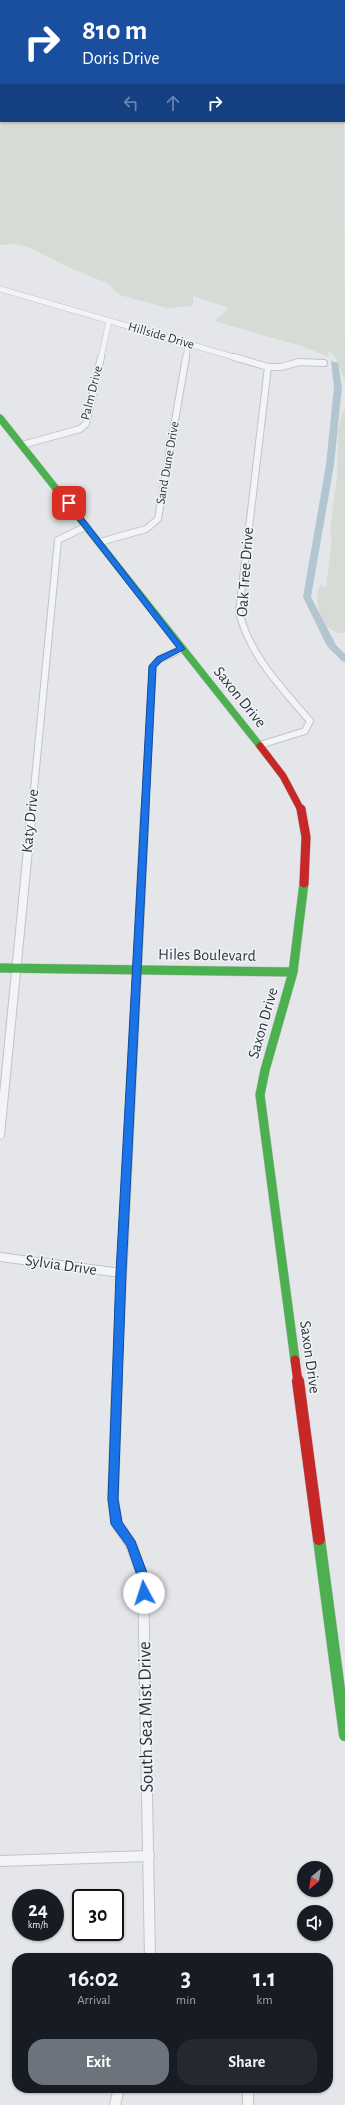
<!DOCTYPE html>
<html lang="en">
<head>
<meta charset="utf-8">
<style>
	:root { --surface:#171b24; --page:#242831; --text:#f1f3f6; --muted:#9ea1a6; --accent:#6c737c }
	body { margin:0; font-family:"Alegreya Sans",sans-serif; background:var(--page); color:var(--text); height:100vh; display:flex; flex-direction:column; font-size:15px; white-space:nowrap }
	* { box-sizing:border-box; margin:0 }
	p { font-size:13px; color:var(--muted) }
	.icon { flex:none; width:22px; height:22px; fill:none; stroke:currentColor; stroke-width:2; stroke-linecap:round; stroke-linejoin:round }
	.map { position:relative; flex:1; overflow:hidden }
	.sheet { position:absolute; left:12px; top:1953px; width:321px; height:140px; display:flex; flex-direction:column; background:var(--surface); border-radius:16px; box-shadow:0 1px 3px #0004 }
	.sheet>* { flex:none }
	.banner { position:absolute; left:0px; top:0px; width:345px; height:122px; box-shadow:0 1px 3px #0004; background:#1a4fa0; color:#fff; overflow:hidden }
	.needle { width:26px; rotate:210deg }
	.fabs { position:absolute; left:297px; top:1861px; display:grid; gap:8px }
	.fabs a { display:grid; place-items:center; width:36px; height:36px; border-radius:50%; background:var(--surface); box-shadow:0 1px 3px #0004; font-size:20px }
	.speed { position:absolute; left:12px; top:1889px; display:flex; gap:8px; font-size:20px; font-weight:700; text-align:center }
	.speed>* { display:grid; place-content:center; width:52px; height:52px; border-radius:50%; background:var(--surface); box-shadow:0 1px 3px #0004; line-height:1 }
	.speed small { font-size:10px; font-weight:400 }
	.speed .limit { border:2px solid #111; border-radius:6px; background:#fff; color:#111 }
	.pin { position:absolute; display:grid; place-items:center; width:34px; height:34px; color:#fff; margin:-17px; border-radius:8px; box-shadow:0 2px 6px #0006 }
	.me { position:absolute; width:44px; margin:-22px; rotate:355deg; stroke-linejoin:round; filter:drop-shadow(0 0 3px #0008) }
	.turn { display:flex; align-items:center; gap:14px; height:84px; padding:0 16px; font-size:18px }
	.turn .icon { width:52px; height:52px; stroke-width:2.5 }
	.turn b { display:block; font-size:28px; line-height:34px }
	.lanes { display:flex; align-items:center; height:38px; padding:0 16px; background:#0003; justify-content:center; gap:20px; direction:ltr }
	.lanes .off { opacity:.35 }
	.eta { display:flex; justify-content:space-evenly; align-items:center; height:68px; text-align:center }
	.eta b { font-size:24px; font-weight:700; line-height:28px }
	.primary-button { display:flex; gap:8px; margin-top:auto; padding:8px 16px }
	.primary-button a { flex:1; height:46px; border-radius:16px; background:var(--accent); color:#fff; font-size:16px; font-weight:700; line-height:46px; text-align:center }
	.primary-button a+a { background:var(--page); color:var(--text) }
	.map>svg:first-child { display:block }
</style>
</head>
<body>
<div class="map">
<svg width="345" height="2105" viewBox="0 0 345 2105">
	<rect width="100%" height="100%" fill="#e4e6e9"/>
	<path fill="#d6dcd5" d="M132,0h213v52l-1,-51z
		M344,55l1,327 -10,-25 -7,-6 1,6 -25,-10 -90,-26 15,-13 -36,-12v10l-26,2 -47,-13 -13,-12 -35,-14 -44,-22 -13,-3 -15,1v-137l1,13h343z
		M345,409v224c-24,1 -31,-27 -26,-46l1,-2 6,2 6,-47 -2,-10 7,-53 1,-47 4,-17z"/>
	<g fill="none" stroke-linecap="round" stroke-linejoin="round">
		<path fill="#b4c5d2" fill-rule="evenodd" d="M331,361l7,2 4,24 -8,78 -23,132 25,48 9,9v8l-3,-1 -15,-15 -24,-49 23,-132 8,-78z"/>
		<g stroke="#c2c4c7" stroke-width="6">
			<path id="street-far3" d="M0,289l237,69
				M101,358l8,-37
				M186,358l2,-14"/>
		</g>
		<g stroke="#c2c4c7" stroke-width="8">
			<path id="street-far2" d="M234,357l34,10h13l18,-5 25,1
				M22,445l58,-16 6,-5 15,-67
				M100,542l46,-13 12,-10 28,-162
				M260,745l45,-14 5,-10c-29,-34 -60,-65 -71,-109l29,-245
				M32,810l26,-270 29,-14
				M145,810l8,-144 7,-7 22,-10"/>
		</g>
		<g stroke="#c2c4c7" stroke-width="10">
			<path id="street-far1" d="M0,1135l32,-326
				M0,1257l121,16
				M117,1382l28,-573"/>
		</g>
		<g stroke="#c2c4c7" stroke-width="12">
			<path id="street" d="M117,1381l-4,118 4,25 14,20 12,34 7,380
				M0,1861l149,-5
				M248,2088v17
				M115,2105l4,-17"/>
		</g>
		<g stroke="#c2c4c7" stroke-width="8">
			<path id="fast-far2" d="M0,418l260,328"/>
		</g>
		<g stroke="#c2c4c7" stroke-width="10">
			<path id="fast-far1" d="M0,968l293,4
				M295,1360l-35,-265 5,-25 28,-98 11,-89"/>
		</g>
		<g stroke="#c2c4c7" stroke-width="13">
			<path id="fast" d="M319,1539l26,196"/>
		</g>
		<g stroke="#c2c4c7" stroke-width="8">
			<path id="jam-far2" d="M260,746l23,30 18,34"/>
		</g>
		<g stroke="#c2c4c7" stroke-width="10">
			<path id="jam-far1" d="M301,809l5,28 -2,46
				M295,1360l3,22"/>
		</g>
		<g stroke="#c2c4c7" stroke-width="13">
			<path id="jam" d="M298,1381l21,158"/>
		</g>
		<use href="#street-far3" stroke="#f3f4f6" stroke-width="5"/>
		<use href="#street-far2" stroke="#f3f4f6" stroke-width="6"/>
		<use href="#street-far1" stroke="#f3f4f6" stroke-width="8"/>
		<use href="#street" stroke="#f3f4f6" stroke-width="10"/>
		<use href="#fast-far2" stroke="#4caf50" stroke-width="7"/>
		<use href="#fast-far1" stroke="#4caf50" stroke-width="9"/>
		<use href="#fast" stroke="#4caf50" stroke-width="12"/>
		<use href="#jam-far2" stroke="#c62828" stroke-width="7"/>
		<use href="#jam-far1" stroke="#c62828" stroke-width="9"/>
		<use href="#jam" stroke="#c62828" stroke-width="12"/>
	</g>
	<path fill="#1a73e8" stroke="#114b97" d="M66,502h5l114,147 -23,12 -6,6 -30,606 -8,226 4,23 13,19 14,37 -1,19 -4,1 -4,-1 -2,-19 -11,-32 -16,-22 -3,-25 8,-226 33,-607 8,-9 20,-9 -111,-143z"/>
	<g text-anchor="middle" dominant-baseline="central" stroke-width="3" stroke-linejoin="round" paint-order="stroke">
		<g font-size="13" fill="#2c3541" stroke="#f2f5f7">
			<text transform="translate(161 336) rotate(16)">Hillside Drive</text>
			<text transform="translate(92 393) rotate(-76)">Palm Drive</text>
			<text transform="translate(168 463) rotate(-80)">Sand Dune Drive</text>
		</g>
		<g font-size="16" fill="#2c3541" stroke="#f2f5f7">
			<text transform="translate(245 572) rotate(-86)">Oak Tree Drive</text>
			<text transform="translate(240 697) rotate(51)">Saxon Drive</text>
			<text transform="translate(30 821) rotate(-84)">Katy Drive</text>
			<text transform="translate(207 955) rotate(1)">Hiles Boulevard</text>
			<text transform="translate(263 1023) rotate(-74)">Saxon Drive</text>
			<text transform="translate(61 1265) rotate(8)">Sylvia Drive</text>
			<text transform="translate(310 1357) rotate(82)">Saxon Drive</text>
		</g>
		<g font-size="19" fill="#2c3541" stroke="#f2f5f7">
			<text transform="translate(146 1717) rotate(-91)">South Sea Mist Drive</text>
		</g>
	</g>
</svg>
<div class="fabs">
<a><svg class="needle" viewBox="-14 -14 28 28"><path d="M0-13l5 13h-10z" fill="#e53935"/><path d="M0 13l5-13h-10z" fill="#9ea1a6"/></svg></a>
<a><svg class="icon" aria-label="sound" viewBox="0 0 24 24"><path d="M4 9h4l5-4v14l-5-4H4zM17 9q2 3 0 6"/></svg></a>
</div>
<div class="speed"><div>24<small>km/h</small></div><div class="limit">30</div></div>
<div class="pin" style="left:69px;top:503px;background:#d93025"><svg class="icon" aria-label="arrive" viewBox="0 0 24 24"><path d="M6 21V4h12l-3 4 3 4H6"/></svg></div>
<svg class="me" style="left:144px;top:1593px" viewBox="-20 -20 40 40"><circle r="19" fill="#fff"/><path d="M0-13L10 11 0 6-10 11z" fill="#1a73e8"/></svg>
<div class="banner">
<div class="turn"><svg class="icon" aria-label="right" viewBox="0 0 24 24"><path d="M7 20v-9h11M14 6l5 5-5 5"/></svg><div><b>810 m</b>Doris Drive</div></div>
<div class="lanes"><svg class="icon off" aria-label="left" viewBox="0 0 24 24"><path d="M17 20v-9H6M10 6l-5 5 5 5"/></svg><svg class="icon off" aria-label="ahead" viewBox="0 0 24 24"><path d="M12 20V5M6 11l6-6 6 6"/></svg><svg class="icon" aria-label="right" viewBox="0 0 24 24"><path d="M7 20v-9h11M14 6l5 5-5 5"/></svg></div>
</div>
<section class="sheet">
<div class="eta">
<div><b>16:02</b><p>Arrival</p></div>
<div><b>3</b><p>min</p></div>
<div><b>1.1</b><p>km</p></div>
</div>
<div class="primary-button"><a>Exit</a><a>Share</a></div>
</section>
</div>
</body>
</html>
